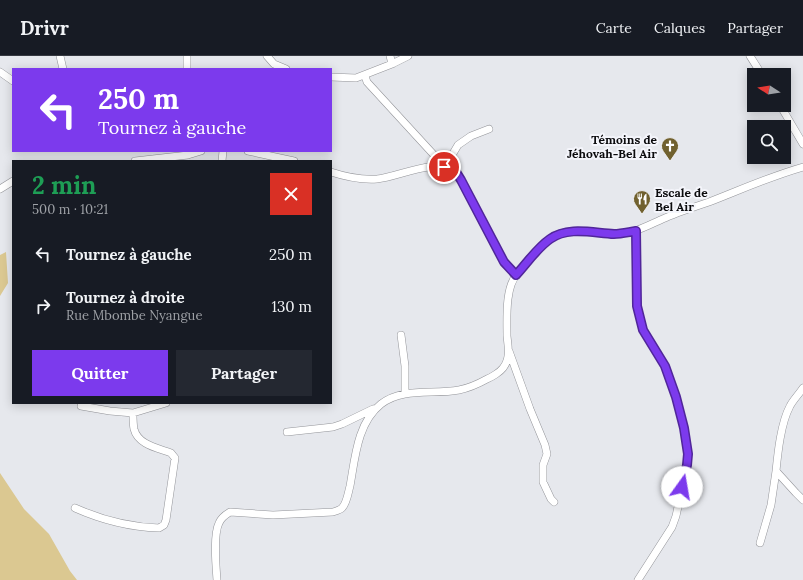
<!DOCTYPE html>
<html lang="fr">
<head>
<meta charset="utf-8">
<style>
	:root { --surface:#171b24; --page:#242831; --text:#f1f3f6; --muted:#9ea1a6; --line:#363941; --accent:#7c3aed }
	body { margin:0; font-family:Lora,serif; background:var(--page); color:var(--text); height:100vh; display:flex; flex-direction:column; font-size:15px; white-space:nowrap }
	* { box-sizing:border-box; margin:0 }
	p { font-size:13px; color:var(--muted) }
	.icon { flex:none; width:22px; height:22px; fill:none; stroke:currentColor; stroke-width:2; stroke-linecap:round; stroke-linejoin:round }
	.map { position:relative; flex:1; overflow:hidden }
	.drawer { position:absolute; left:12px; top:104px; width:320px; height:244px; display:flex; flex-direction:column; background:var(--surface); border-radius:0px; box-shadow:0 2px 10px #0003 }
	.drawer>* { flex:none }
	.guide { position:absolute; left:12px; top:12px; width:320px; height:84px; border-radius:0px; box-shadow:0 2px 10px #0003; background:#7c3aed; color:#fff; overflow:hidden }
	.needle { width:26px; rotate:282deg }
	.buttons { position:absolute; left:747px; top:12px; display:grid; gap:8px }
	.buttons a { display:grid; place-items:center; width:44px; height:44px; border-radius:0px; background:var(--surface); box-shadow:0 2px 10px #0003; font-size:20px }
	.pin { position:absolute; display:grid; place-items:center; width:34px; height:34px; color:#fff; margin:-17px; border:2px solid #fff; border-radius:50%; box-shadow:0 1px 4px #0007 }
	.me { position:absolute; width:44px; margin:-22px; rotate:13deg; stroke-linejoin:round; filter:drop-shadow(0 0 3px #0008) }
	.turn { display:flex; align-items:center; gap:14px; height:84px; padding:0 20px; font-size:18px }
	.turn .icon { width:52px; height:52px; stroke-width:2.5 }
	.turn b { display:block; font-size:28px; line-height:34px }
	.round { display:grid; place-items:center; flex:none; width:42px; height:42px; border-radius:0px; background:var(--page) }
	.summary { display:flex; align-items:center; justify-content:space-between; height:68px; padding:0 20px }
	h1 { font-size:24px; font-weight:800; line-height:30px; color:#1e9e55 }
	.action { display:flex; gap:8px; margin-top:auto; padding:8px 20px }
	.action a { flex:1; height:46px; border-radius:0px; background:var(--accent); color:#fff; font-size:16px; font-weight:800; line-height:46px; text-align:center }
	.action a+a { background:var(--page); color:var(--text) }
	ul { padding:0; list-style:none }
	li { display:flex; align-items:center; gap:12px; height:52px; padding:0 20px }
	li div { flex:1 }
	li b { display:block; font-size:15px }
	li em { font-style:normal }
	header { display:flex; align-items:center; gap:24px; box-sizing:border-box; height:56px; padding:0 20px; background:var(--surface); border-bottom:1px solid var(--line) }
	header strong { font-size:19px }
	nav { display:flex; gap:22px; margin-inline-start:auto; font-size:14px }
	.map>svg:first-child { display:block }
</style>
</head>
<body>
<header>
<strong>Drivr</strong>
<nav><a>Carte</a><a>Calques</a><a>Partager</a></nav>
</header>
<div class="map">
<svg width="803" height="524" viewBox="0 0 803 524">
	<rect width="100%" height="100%" fill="#e6e8ed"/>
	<path fill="#dbc891" d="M6,196l2,31 -8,13v-41z
		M0,417l24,36 25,25 21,37 7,9h-77z"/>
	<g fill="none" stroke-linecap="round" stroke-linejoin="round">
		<g stroke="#939499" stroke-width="8">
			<path id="minor" d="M60,0l3,13
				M187,0v13
				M267,0l7,8 12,5
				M390,0l2,8
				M750,0l12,19
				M0,16l13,9
				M365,20l2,6 67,73 11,12 13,-22 13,-9 18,-7
				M331,21l25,1 36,-14 16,-8
				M780,49l23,39
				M248,95l46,10
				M135,105l53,-6 13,-4
				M222,105l1,-10
				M331,116c15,5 30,8 46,7 22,-2 59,-22 78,-7 3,2 5,5 6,8l43,82 12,13
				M0,133l13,-8
				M636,175l1,75 6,24 22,36 11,31 8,31 4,26 -1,11 -11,51 -4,11 -34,53
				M401,279l4,31v28
				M509,295l21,58 15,36 2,9 -4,11v17l8,17 3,3
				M803,332c-4,6 -10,12 -13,18 -9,17 -12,45 -14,65l20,22 7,7
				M81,350l29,5 23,2 33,-10
				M287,376l46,-5 9,-3 31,-15
				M75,452c27,12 55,19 84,20l5,-3 2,-5 9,-62 -4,-5c-13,-5 -33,-8 -37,-24 -1,-5 -1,-11 -1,-16
				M760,487l11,-38 5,-34
				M217,524c-1,-14 -4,-45 2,-57 2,-5 6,-8 11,-11l43,3 60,-3c3,-1 7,-2 9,-4 5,-5 6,-15 8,-22 5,-27 7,-63 31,-82 22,-17 52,-9 78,-14 10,-2 19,-6 28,-11 5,-2 13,-7 16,-11 8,-10 5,-22 4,-32 0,-18 -2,-48 10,-62 10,-13 28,-36 44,-41 23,-6 49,5 73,-2 11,-3 21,-9 31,-13 14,-6 29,-11 44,-16 31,-12 62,-26 94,-35"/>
		</g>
		<use href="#minor" stroke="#fff" stroke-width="7"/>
	</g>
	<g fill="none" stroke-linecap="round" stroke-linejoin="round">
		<g stroke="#51269a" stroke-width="10">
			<path id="route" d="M444,111l12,5 5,8 43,82 12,13c11,-12 21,-27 34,-36 18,-13 43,-6 64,-5 7,0 15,-2 22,-3l1,75 6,24 22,36 11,31 8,31 4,26 -1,11 -5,22"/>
		</g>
		<use href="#route" stroke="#7c3aed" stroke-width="7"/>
	</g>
	<defs>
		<g id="church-pin" transform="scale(0.9)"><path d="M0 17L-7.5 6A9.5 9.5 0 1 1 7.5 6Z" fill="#71612f" stroke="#f4f5fb"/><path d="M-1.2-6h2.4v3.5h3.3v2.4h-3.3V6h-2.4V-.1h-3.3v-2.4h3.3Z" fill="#fff"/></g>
		<g id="restaurant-pin" transform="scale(0.9)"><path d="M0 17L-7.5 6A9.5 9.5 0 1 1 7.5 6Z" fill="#71612f" stroke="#f4f5fb"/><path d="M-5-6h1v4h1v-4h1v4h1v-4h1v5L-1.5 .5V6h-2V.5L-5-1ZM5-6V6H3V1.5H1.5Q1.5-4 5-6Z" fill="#fff"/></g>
	</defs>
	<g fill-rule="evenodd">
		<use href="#church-pin" x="670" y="90"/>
		<use href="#restaurant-pin" x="642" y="143"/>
	</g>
	<g text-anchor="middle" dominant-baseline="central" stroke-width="4" stroke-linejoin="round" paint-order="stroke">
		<g font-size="12" font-weight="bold" fill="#0b0b0d" stroke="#f4f5fb" text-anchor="end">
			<text x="657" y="83">Témoins de<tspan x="657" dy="14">Jéhovah-Bel Air</tspan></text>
			<text x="655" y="136" text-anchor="start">Escale de<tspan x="655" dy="14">Bel Air</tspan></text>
		</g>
	</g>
</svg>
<div class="buttons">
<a><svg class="needle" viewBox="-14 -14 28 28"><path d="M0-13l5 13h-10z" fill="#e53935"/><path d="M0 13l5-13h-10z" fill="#9ea1a6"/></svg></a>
<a><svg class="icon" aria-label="search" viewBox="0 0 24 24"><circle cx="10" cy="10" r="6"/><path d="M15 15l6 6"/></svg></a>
</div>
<div class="pin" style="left:444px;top:111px;background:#d93025"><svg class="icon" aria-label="arrive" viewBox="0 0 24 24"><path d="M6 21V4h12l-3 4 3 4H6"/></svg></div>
<svg class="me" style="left:682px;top:431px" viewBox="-20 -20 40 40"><circle r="19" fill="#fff"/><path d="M0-13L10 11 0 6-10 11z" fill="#7c3aed"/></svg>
<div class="guide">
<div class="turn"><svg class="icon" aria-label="left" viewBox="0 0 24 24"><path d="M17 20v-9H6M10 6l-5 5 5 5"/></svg><div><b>250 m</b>Tournez à gauche</div></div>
</div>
<section class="drawer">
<div class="summary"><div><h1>2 min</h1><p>500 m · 10:21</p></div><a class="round" style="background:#d93025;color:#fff"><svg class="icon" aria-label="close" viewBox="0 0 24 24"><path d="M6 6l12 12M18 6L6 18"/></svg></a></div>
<ul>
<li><svg class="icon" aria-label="left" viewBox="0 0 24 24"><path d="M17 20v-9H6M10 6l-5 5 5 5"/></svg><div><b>Tournez à gauche</b></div><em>250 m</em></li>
<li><svg class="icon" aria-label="right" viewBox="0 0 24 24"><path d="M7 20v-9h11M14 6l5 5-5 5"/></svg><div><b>Tournez à droite</b><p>Rue Mbombe Nyangue</p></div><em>130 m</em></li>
</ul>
<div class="action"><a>Quitter</a><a>Partager</a></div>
</section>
</div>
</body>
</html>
